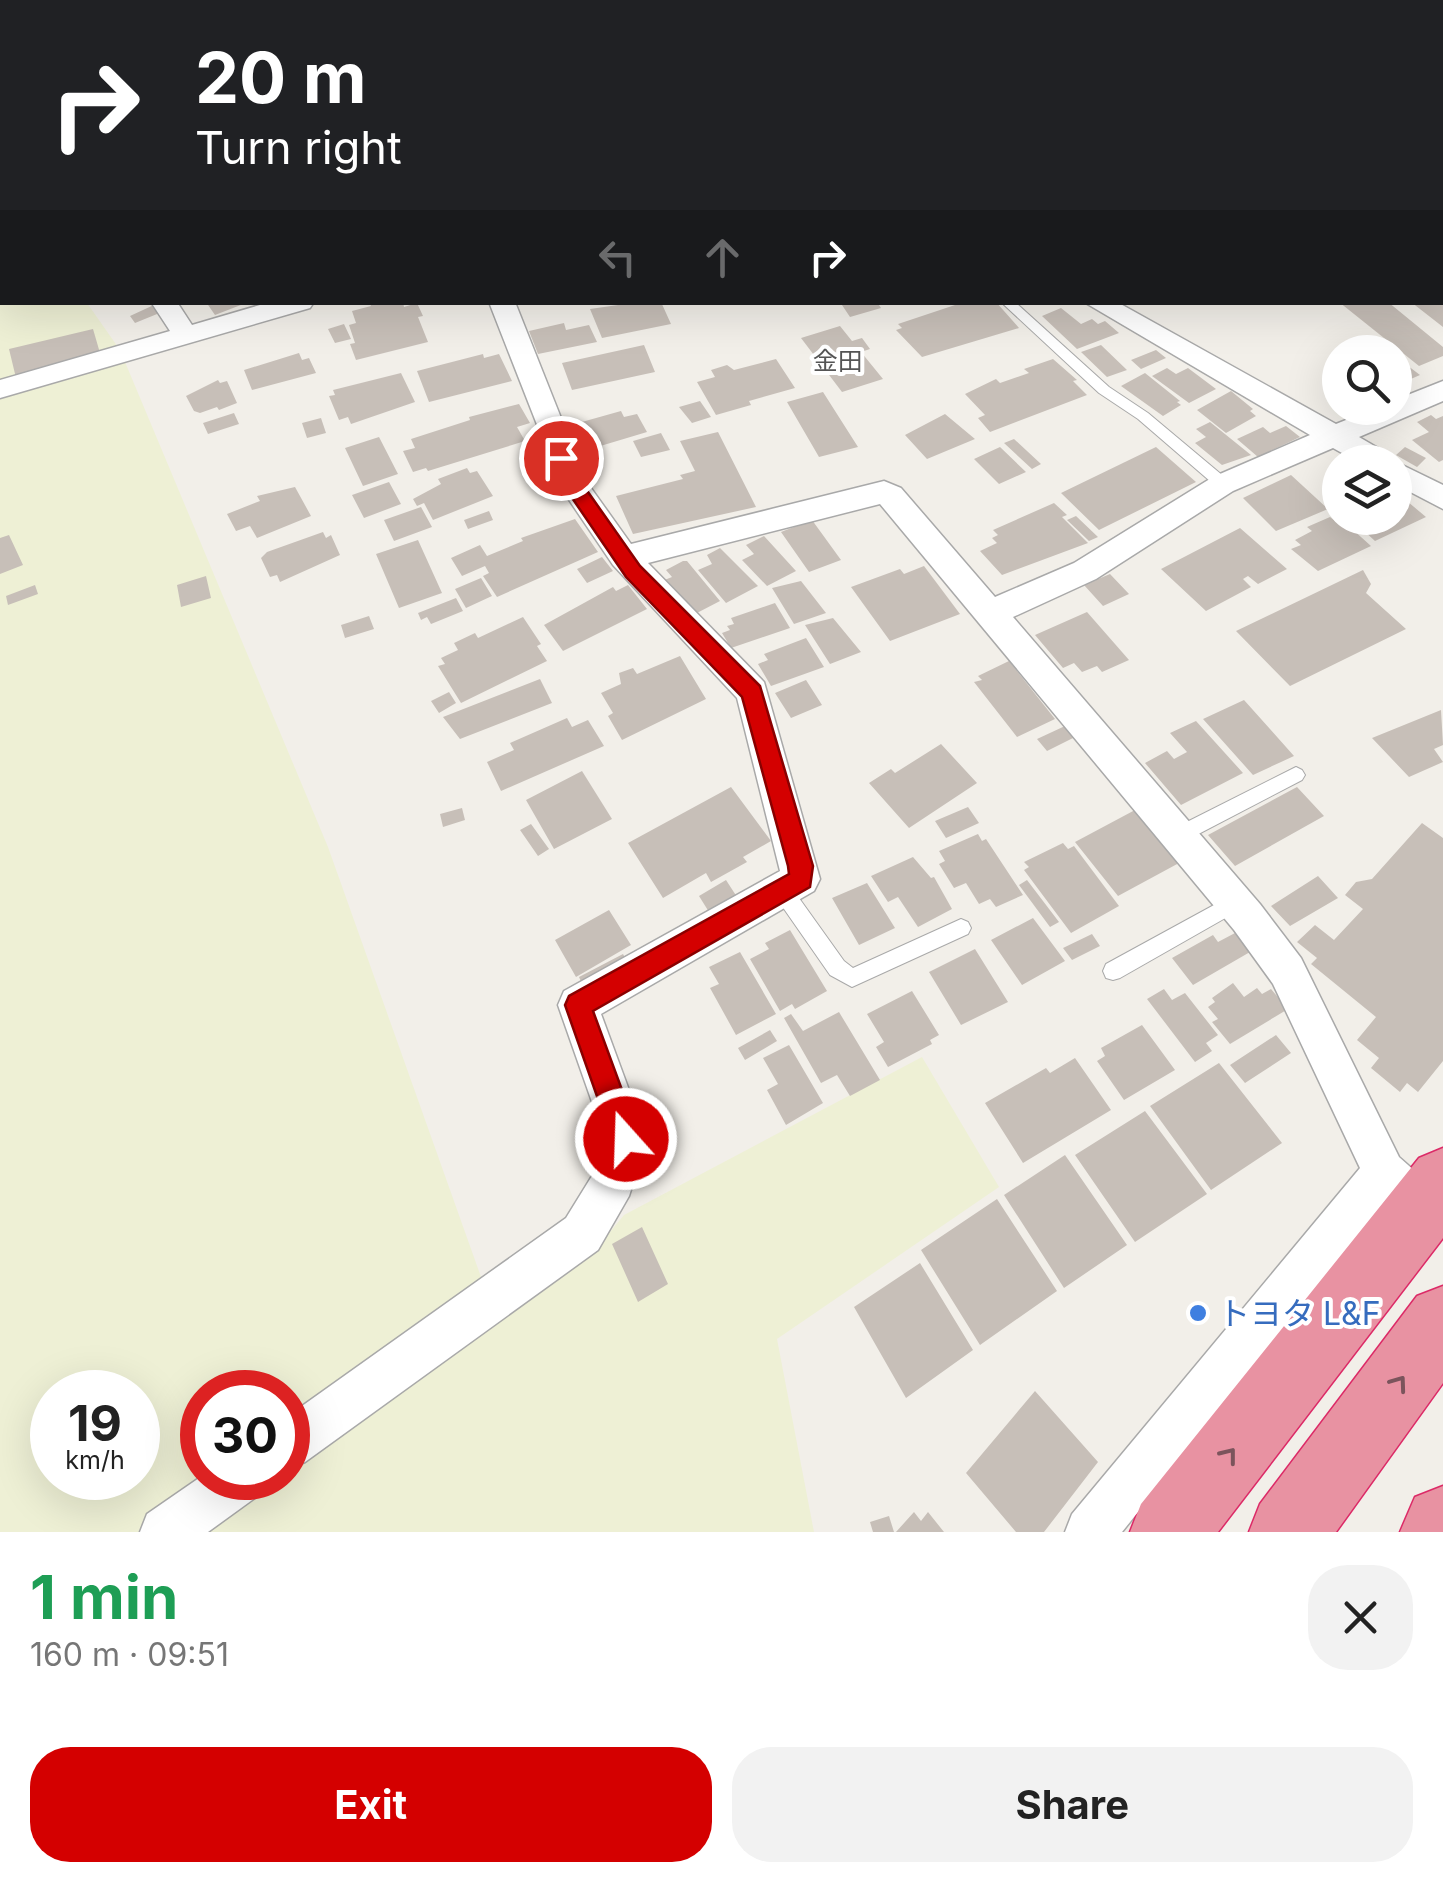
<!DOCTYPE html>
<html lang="en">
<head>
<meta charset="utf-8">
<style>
	:root { --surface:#fff; --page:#f2f2f2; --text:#222; --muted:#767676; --accent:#d40000 }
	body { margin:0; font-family:Inter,"Noto Sans JP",sans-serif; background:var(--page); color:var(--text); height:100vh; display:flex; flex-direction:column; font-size:38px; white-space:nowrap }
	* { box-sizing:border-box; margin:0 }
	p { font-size:32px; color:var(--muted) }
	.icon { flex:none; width:55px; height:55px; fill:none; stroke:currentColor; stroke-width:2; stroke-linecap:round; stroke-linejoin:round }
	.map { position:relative; height:1532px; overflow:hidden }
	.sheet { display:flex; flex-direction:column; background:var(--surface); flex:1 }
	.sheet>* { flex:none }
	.guide { position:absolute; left:0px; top:0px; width:1445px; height:305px; box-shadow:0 10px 40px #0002; background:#202124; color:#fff; overflow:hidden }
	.controls { position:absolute; left:1322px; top:335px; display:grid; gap:20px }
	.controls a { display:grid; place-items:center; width:90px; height:90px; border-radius:50%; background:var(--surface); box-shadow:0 10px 40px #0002; font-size:50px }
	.speed { position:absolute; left:30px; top:1370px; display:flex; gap:20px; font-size:50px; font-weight:700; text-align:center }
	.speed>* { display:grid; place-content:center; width:130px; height:130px; border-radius:50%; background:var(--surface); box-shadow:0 10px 40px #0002; line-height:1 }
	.speed small { font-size:25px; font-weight:400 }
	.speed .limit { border:15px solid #d22; background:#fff; color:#111 }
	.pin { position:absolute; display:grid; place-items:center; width:85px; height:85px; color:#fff; margin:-42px; border:5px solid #fff; border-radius:50%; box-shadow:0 2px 10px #0007 }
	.me { position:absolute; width:110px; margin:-55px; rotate:340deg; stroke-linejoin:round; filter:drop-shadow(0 0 8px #0008) }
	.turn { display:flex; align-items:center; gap:35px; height:210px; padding:0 30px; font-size:45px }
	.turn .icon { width:130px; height:130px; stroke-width:2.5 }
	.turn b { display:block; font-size:70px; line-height:85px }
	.lanes { display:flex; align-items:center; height:95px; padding:0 30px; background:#0003; justify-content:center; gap:50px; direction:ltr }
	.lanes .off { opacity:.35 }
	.round { display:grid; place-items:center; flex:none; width:105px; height:105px; border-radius:40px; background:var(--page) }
	.summary { display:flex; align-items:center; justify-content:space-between; height:170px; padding:0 30px }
	h1 { font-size:60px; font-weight:700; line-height:75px; color:#1e9e55 }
	.primary-button { display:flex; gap:20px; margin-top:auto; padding:20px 30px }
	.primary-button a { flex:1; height:115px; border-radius:40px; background:var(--accent); color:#fff; font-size:40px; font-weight:700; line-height:115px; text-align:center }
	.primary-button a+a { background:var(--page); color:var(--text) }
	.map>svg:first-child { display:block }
</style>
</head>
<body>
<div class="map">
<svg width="1443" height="1532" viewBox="0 0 1443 1532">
	<rect width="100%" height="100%" fill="#f2efe9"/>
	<path fill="#eef0d5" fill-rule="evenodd" d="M0,172l2,130 85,1 33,47 208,497 153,430 119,-33 24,-29 298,-158 77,130 -222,152 37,193h-814zM52,1392h86v86h-86zM202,1392h86v86h-86z"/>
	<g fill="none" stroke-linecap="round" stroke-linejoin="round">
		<path fill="#aad3df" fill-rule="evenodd" d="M379,0h26l1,2h-25z"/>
	</g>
	<path fill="#c7bfb8" d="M206,302h40v1l-31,12z
		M369,302h34l1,5 13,-4 6,13 -5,1 10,25 -72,18 -6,-16 5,-1 -6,-18 7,-2 -4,-12 19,-5z
		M639,302h22l10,22 -69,14 -12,-29z
		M840,302h37l4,6 -31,9z
		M964,302h32l23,26 -97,29 -26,-27 6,-2 -4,-4z
		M1339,302h49l55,45v9l-24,10z
		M1411,302h32v25z
		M156,304l6,8 -27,11 -5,-7z
		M1061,308l20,16 11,-5 6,5 7,-3 14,12 -42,16 -35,-33z
		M564,323l2,7 23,-5 8,17 -59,12 -9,-23z
		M344,324l7,15 -16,4 -7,-14z
		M840,326l12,15 10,-3 8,11 -9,3 22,27 -41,13 -41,-54z
		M93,329l7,24 -84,25 -7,-29z
		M644,345l11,27 -83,18 -10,-27z
		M1101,345l26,25 -20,7 -26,-25z
		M1156,350l10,8 -25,11 -10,-9z
		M299,353l3,7 7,-2 7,15 -64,17 -8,-20z
		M483,354l1,4 15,-4 13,27 -83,21 -12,-31z
		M1395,356l25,19 -23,10z
		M776,359l19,29 -46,13 2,4 -35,10 -19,-33 18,-5 -4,-7 16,-5 7,5z
		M1053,359l24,21 -4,1 14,14 -97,37 -12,-14 7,-3 -20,-21 31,-15 4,4 29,-10 -5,-4z
		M1167,368l9,6 12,-6 28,21 -27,14 -37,-27z
		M401,373l14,29 -64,22 -3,-7 -9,3 -10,-24 6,-1 -2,-5z
		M1145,373l35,28 -3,1 4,3 -18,11 -42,-30z
		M218,380l2,3 7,-2 10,22 -18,7 -2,-3 -17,6 -6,-2 -8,-15z
		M1231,391l22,18 -3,2 6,5 -30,17 -29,-23z
		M823,392l35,55 -39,10 -32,-55z
		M700,401l11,16 -19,6 -13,-16z
		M519,404l11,19 -13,4 8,14 -97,30 -2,-3 -13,4 -10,-21 12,-3 -4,-9 59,-19 -1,-3z
		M621,411l3,6 13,-3 10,18 -70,21 -13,-26z
		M234,413l5,11 -31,10 -5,-11z
		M945,414l30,25 -48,20 -22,-24z
		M1431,415l5,4 7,-3v44l-4,2 -27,-22 17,-8 -12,-10z
		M321,418l5,15 -19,5 -5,-15z
		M1210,422l41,33 -29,10 -27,-22 11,-6 -10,-8z
		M1286,426l14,11 -42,20 -21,-18 26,-12 7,6z
		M718,432l38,75 -123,27 -17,-38 67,-17 -3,-4 15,-4 -15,-30z
		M661,433l9,17 -29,7 -8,-16z
		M379,437l19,37 -35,12 -18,-38z
		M1014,439l27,25 -9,5 -28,-26z
		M1000,447l26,25 -27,12 -25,-25z
		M1156,447l40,35 -97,48 -38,-37z
		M1405,447l21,11 -9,9 -21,-12z
		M467,468l3,5 7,-2 16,25 -60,24 -9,-17 -7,3 -4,-7 28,-15 -3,-5z
		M1291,475l37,34 -52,22 -33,-33z
		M389,482l12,22 -37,14 -12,-23z
		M295,487l16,29 -54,22 -7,-12 -14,5 -9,-17 33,-13 -3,-5z
		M1395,491l31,26 -51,24 -25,-23h45z
		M1054,503l13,12 -5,2 26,26 -86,32 -22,-24 17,-8 -5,-5 6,-3 -5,-5z
		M421,507l11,20 -38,14 -10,-21z
		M489,511l4,9 -25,9 -4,-9z
		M1076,516l22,21 -9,4 -22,-21z
		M1330,517l5,4 6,-2 30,27 -53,25 -27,-22 10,-4 -6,-5 17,-9 -5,-4z
		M575,519l23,33 -101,45 -14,-21 6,-3 -4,-7 -23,10 -11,-18 29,-13 7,11 36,-15 -2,-3z
		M812,520l29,40 -32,12 -28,-40z
		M1240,528l47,41 -29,15 -10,-8 -5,3 8,8 -45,24 -45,-42z
		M323,532l3,6 5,-3 9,20 -60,27 -3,-7 -7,2 -9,-19 6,-6z
		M9,535l14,30 -23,9v-36z
		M764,536l32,35 -29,15 -25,-26 12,-6 -8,-9z
		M418,540l24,53 -43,15 -23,-54z
		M720,548l38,38 -32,17 -28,-33 14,-6 -5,-9z
		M602,557l11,14 -26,12 -10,-14z
		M683,561h4l33,40 -25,13 -33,-33 10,-4 -6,-7z
		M924,566l36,48 -70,27 -39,-54 49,-18 4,5z
		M1363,570l8,14 -5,9 40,36 -116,57 -54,-55z
		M1110,574l19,20 -26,12 -19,-21z
		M206,576l5,22 -30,9 -4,-22z
		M481,578l11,18 -26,12 -11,-19z
		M801,581l25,32 -32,11 -22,-36z
		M35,585l3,9 -30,11 -2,-9z
		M628,585l19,24 -84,42 -19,-26 69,-38 3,4z
		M456,598l7,13 -32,13 -4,-7 -6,3 -3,-7z
		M775,603l15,25 -59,20 -9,-15 8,-3 -3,-4 7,-2 -3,-6z
		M1087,612l42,48 -27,12 -5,-6 -15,6 -8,-9 -11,5 -28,-33z
		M369,616l5,13 -29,9 -4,-13z
		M523,617l18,27 -4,2 10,15 -86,42 -23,-37 7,-2 -4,-6 17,-8 -4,-7 21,-10 3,5z
		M833,618l28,34 -31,12 -25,-39z
		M806,638l18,29 -53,19 -13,-22 10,-4 -4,-6z
		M680,656l26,43 -84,41 -14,-24 5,-3 -12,-20 20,-9 -2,-11 14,-5 4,6z
		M1009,661l46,58 -38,18 -43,-55 8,-2 -4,-4z
		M540,679l12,24 -92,36 -17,-22z
		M806,680l16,25 -31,13 -16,-25z
		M449,692l7,11 -17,10 -8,-12z
		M1244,700l50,56 -41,19 -50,-56z
		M1441,710l2,35 -9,4 9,13 -34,15 -37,-39z
		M567,718l5,9 16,-7 16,26 -103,45 -14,-29 27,-12 -4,-7z
		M1196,721l47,52 -62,32 -36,-42 22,-12 7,8 13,-7 -17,-19z
		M1065,726l10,11 -28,14 -10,-12z
		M941,744l36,39 -68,45 -40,-45 22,-14 4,4z
		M582,771l30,48 -58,30 -28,-49z
		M731,787l40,54 -28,16 4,5 -36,20 -5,-9 -43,25 -35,-55z
		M1297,787l27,29 -89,50 -27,-31z
		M968,807l11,16 -33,15 -11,-17z
		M462,808l3,12 -22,7 -3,-13z
		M1135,810l44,53 -61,33 -43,-54z
		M1422,823l21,15v223l-25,31 -11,-9 -7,9 -29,-24 8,-10 -22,-18 19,-23 -65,-53 6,-6 -20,-16 18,-17 19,15 29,-31 -18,-14 11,-13 16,-3z
		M531,824l18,25 -11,7 -18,-26z
		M978,834l4,7 4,-2 37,56 -27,12 -6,-8 -11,5 -13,-21 -12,5 -15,-24 6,-3 -6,-10z
		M1063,843l5,6 6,-3 45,60 -48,27 -47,-63 5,-3 -5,-5z
		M913,857l18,21 3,-1 18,32 -34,18 -20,-30 -10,5 -17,-26z
		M1318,876l20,22 -48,28 -19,-20z
		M726,880l11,17 -28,15 -10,-16z
		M1027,880l32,42 -9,5 -31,-42z
		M867,883l28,45 -36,17 -27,-47z
		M609,910l22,35 -55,32 -21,-37z
		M1033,918l32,43 -43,24 -31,-45z
		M790,930l37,61 -32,18 -3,-5 -12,7 -30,-52 19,-10 -4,-6z
		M1235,933l15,19 -57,33 -21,-27 41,-23 5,7z
		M1092,934l8,12 -28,14 -9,-12z
		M975,949l33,53 -47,23 -32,-53z
		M740,952l36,62 -40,21 -26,-47 9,-4 -10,-17z
		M623,954l5,9 -45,23 -4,-9z
		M1233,983l11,14 13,-9 5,6 9,-5 17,20 -58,35 -18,-22 6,-3 -10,-12 7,-5 -3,-4z
		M1164,989l8,11 13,-7 33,42 -12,8 6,8 -17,11 -48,-63z
		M912,991l27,44 -9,5 2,4 -44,23 -12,-20 8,-5 -17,-28z
		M839,1012l41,68 -30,16 -13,-21 -16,8 -37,-65 7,-4 12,17z
		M1142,1025l33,45 -51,30 -27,-39 8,-5 -4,-8z
		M770,1030l7,11 -32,19 -7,-12z
		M1276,1035l15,18 -46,30 -15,-18z
		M789,1045l34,58 -37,22 -19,-35 11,-6 -15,-26z
		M1075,1058l36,52 -88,53 -38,-60 61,-35 4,5z
		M1219,1063l63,80 -71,47 -61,-84z
		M1145,1111l62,83 -72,48 -60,-87z
		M1065,1155l62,90 -63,43 -60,-93z
		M997,1199l60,92 -77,54 -59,-95z
		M642,1227l26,57 -30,18 -26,-58z
		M920,1263l53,87 -67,48 -52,-91z
		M1035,1391l63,71 -54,70h-28l-50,-59z
		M914,1512l7,9 7,-9 16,20h-48z
		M889,1516l5,16h-21l-3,-10z"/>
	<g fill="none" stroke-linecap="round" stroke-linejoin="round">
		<g stroke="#a9a9a9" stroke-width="2">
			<path id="lane" d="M1442,153h1v6h-1z
				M1001,302h14l94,85 39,26 80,67v8h-10l-80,-69 -39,-26z
				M1296,767l6,3 3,5 -3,5 -117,61 -6,2 -6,-2 -3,-6 3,-6z
				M782,881l7,3 55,77 9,7 108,-49 7,3 3,6 -3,6 -116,53 -22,-12 -55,-79 -2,-6 2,-6z
				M1236,893l7,3 2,6 -2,6 -123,70 -7,2 -7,-2 -3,-7 3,-7z"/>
		</g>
		<g stroke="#a9a9a9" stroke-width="3">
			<path id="street" d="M398,0h20v2h-20z
				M550,0h24l1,2h-23z
				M1154,0h23l1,2h-22z
				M1442,30h1v12h-1z
				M0,55h2v17h-2z
				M1442,165h1v14h-1z
				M151,302h26l15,23 78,-23h44l-4,6 -310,90v-18l170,-49z
				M489,302h26l71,179 45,63 253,-63 17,7 94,109 79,-34 139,-86 97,-42 -226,-133h33l219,122 40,-16h19v-8l48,-19v20l-84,36 31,18 4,6 49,24v24l-48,-25v-22h-37l-25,-14 -100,43 -137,88 -83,38 247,287 41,54 98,199 44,39 -3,24 -15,7 -15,-7 -23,-18 -265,330h-57l7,-18 288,-346 -87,-184 -39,-54 -354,-426 -232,59 116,119 56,197 -6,12 -213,123 46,125 -18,57 -31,54 -293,212 -17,7v-53l278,-198 29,-47 10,-32 -47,-134 6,-14 216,-120 -43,-173 -124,-133 -50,-74z
				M202,1476l65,2 -8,17 -51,37h-68l7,-18z"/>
		</g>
		<g stroke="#dc2a67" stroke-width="3">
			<path id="highway" d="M1443,1148v90l-225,294h-88l11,-28 278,-346z
				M1443,1286v97l-107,149h-87l11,-28 157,-208z
				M1443,1486v46h-43l15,-35z"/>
		</g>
		<use href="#lane" fill="#fff" fill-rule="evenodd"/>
		<use href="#street" fill="#fff" fill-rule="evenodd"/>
		<use href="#highway" fill="#e892a2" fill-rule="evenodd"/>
	</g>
	<defs><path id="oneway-chevron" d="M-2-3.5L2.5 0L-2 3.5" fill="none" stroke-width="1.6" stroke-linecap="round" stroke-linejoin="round" transform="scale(2.5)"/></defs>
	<g stroke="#7b545c">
		<use href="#oneway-chevron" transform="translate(1399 1383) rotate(-54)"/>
		<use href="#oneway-chevron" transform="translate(1229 1455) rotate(-52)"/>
	</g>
	<path fill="#d40000" stroke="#8a0000" stroke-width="2.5" d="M561,451l6,2 14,29 59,84 120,120 53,180 -3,21 -217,124 47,128 -4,9 -10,5 -10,-5 -4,-9 -47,-134 4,-9 220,-122 -1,-8 -46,-169 -116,-120 -60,-88 -15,-31z"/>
	<circle fill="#3f7fe0" stroke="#fff" stroke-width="4" cx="1198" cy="1313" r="10"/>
	<g text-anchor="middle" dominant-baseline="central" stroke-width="8" stroke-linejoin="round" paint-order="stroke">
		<g font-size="25" fill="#555" stroke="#fff">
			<text x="838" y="361">金田</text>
		</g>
		<g font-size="32" fill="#366cbe" stroke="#fff" text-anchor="start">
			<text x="1218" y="1313">トヨタ L&amp;F</text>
		</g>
	</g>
</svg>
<div class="controls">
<a><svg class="icon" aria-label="search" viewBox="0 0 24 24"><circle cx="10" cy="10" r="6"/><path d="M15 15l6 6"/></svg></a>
<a><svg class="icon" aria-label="layers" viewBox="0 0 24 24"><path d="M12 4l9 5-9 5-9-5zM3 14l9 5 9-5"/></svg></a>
</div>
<div class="speed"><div>19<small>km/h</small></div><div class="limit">30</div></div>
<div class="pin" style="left:561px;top:458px;background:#d93025"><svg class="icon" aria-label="arrive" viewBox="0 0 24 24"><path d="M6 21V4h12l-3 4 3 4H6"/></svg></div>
<svg class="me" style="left:626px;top:1139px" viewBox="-20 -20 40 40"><circle r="17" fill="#d40000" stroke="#fff" stroke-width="3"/><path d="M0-11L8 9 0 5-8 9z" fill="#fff"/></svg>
<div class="guide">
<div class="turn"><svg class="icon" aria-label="right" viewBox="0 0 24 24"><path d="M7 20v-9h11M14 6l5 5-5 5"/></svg><div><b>20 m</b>Turn right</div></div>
<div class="lanes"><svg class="icon off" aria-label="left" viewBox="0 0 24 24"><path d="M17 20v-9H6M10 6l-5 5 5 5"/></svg><svg class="icon off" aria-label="ahead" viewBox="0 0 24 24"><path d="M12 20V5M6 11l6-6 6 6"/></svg><svg class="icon" aria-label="right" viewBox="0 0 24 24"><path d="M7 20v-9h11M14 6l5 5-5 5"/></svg></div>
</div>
</div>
<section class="sheet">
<div class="summary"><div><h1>1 min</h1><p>160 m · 09:51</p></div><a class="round"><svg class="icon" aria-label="close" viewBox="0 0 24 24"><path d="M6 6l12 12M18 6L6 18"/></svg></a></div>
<div class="primary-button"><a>Exit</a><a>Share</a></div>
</section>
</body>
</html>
